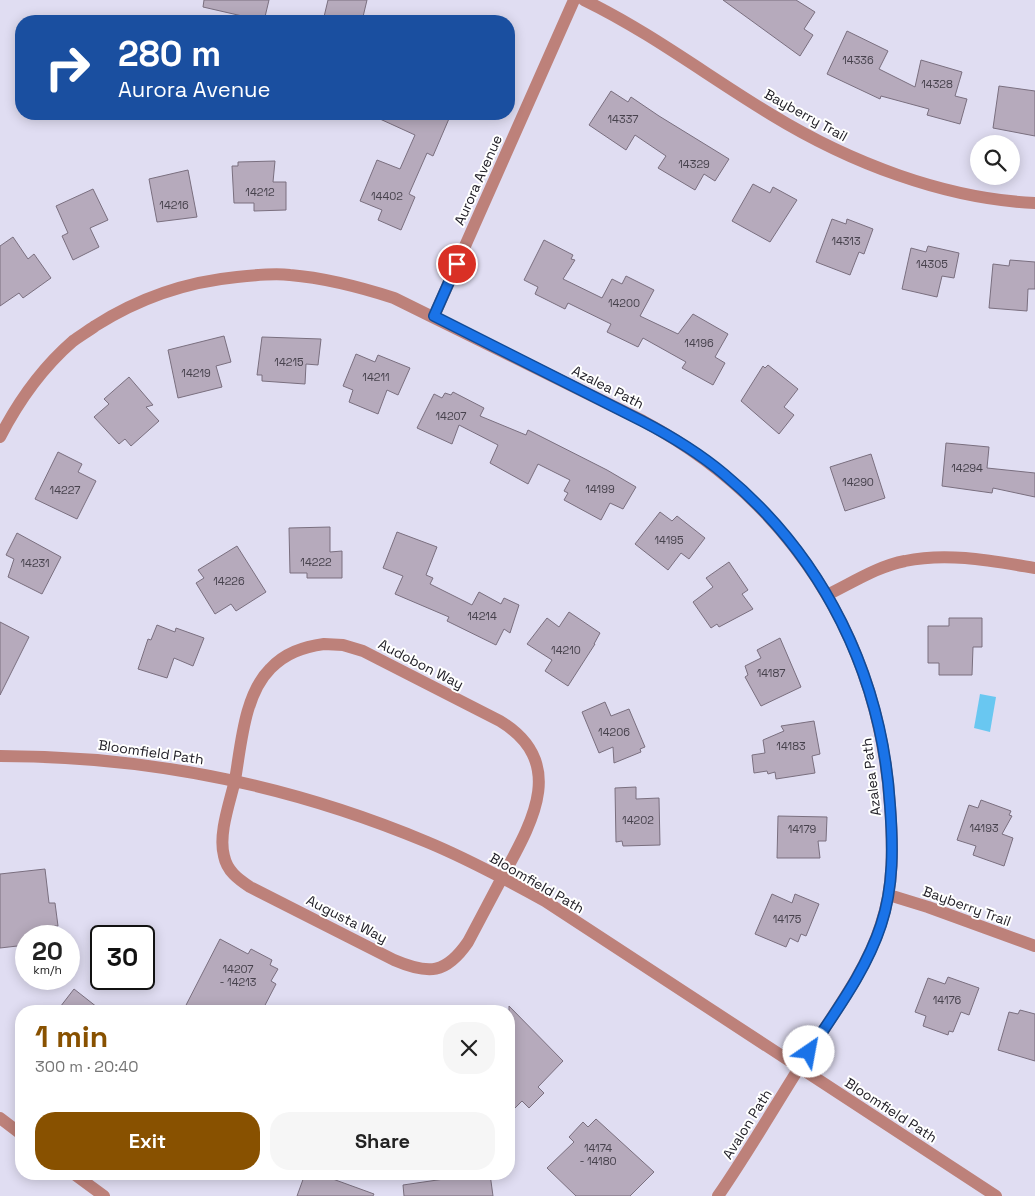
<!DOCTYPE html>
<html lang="en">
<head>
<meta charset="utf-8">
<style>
	:root { --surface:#fff; --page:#f6f6f6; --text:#222; --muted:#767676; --accent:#885100 }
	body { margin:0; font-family:"Space Grotesk",sans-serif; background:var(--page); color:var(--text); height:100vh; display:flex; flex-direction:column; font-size:19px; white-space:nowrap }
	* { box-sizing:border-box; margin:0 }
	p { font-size:16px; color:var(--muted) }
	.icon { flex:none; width:28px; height:28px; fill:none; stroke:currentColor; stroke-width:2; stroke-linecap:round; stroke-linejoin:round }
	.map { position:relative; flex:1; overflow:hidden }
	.sheet { position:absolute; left:15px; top:1005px; width:500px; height:175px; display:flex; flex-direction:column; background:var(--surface); border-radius:20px; box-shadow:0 2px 12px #0003 }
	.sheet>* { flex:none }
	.top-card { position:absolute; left:15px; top:15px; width:500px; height:105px; border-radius:20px; box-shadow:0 2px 12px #0003; background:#1a4fa0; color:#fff; overflow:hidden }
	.tools { position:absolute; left:970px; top:135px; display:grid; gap:10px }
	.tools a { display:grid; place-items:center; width:50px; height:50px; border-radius:50%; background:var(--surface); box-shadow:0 2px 12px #0003; font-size:25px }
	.speed { position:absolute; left:15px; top:925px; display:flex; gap:10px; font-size:25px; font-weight:700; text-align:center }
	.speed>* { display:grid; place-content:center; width:65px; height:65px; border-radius:50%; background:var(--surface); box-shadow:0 2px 12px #0003; line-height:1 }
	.speed small { font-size:12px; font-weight:400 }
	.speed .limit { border:2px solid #111; border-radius:8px; background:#fff; color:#111 }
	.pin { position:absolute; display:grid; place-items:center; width:42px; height:42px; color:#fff; margin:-21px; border:2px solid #fff; border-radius:50%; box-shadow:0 1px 5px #0007 }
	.me { position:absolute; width:55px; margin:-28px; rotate:33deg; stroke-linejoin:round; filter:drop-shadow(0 0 4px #0008) }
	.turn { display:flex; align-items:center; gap:18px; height:105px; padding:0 20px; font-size:22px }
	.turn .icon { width:65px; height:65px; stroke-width:2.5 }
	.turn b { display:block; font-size:35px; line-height:42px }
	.round { display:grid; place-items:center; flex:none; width:52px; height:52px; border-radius:20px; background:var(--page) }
	.overview { display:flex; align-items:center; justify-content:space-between; height:85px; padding:0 20px }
	h1 { font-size:30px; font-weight:700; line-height:38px; color:var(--accent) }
	.cta { display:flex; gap:10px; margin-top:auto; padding:10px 20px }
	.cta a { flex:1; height:58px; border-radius:20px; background:var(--accent); color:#fff; font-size:20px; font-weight:700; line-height:58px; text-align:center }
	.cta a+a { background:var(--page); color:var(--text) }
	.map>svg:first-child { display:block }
</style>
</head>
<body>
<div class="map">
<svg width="1035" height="1196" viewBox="0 0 1035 1196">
	<rect width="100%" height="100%" fill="#e0ddf2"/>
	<path fill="#69c7f1" d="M980,694l16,3 -6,35 -16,-4z"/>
	<path fill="#b6aabc" stroke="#7a6f7f" d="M204,0h65l-5,21 -61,-14z
		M328,0h39l-5,21h-39z
		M723,0h73l19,12 -11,17 9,6 -13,21z
		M847,31l41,20 -9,18 36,18 6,-27 41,12 -7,24 12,3 -7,25 -33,-9 2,-6 -48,-13 -1,3 -53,-25z
		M999,86l36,5v45l-42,-8z
		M611,91l17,11 3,-5 28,19 70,43 -14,22 -11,-7 -9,16 -37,-22 8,-12 -31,-21 -9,15 -37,-25z
		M369,114h82l-18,42 -6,-3 -18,41 6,3 -14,33 -23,-10 4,-10 -22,-9 17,-41 23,9 15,-34z
		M275,161l-2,21h13v28l-32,1v-8h-20l-2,-37h6v-4z
		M188,170l9,47 -40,5 -8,-43z
		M753,184l17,9 3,-6 24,13 -27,42 -38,-21z
		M93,189l15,31 -18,8 9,19 -26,13 -11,-24 6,-3 -12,-27z
		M832,219l14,5 1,-5 26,10 -9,25 -5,-2 -9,23 -34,-13z
		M13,237l15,22 6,-5 17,24 -28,20 -4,-5 -19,13v-60z
		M544,240l29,15 -2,4 4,1 -12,19 39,19 10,-19 10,5 4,-8 28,14 -14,26 38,18 15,-20 35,20 -13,23 10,6 -12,22 -31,-17 4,-6 -43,-24 -5,9 -31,-15 4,-8 -43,-21 -3,6 -30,-15 3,-7 -14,-7z
		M928,246l31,7 -5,25 -12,-2 -5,21 -35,-8 9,-41 15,4z
		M1010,260l25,2v27h-7l-1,22 -38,-3 4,-44 16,2z
		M224,336l7,26 -15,4 6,21 -44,11 -10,-48z
		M262,337l59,2 -3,26 -12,-1 -1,20 -43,-3v-6h-5z
		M356,354l19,8 3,-7 32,13 -12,27 -11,-5 -9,24 -29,-12 4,-12 -10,-4z
		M768,365l30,24 -14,18 10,8 -15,19 -38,-33 22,-35 2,2z
		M129,377l24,28 -7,2 13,14 -28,25 -6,-7 -6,5 -25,-27 15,-13 -5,-5z
		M453,392l31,16 -4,8 46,19 2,-5 79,40 29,17 -13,22 -13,-6 -9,17 -37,-20 4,-7 -4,-2 6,-11 -32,-16 -10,20 -38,-21 8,-18 -39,-20 -7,19 -35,-16 17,-34 8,4 3,-5 6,2z
		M946,443l43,4 -2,21 48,5v24l-42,-9 -1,5 -50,-7z
		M58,452l24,12 -4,8 18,9 -19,38 -42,-20z
		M871,454l14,44 -40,13 -15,-44z
		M660,512l12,9 5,-5 28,22 -16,21 -8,-6 -13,17 -33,-26z
		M330,527v25l12,-1v27h-35v-5h-17l-1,-45z
		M397,532l40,15 -11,28 7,3 -3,6 42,21 7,-13 22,12 3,-6 15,7 -9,28 -6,-4 -8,16 -49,-24 2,-4 -54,-23 8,-18 -20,-8z
		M17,533l44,24 -19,37 -34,-17 6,-18 -8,-4z
		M237,546l29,46 -30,19 -5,-7 -16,10 -19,-31 8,-5 -6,-8z
		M729,562l19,28 -6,4 11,15 -34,18 -2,-3 -6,4 -18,-26 20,-15 -7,-9z
		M569,612l31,21 -6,11h1l-27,42 -23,-15 7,-11 -25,-16 20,-26 12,9z
		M949,618h33v29h-9l-1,28h-33v-12h-11v-37h21z
		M0,622l29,15 -29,58z
		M157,625l18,7 1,-4 28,10 -11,28 -19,-8 -7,20 -29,-9 10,-30 3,1z
		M780,638l21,49 -40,19 -16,-29 3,-2 -3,-9 16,-8 -4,-8z
		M605,702l6,14 18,-7 16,38 -5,2 1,3 -27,11 -1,-16 -14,6 -17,-41z
		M814,721l6,33 -8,2 3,17 -39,6 -1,-7 -7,2 -1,-3 -13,2 -2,-18 13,-2 -2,-13 21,-9 -3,-5z
		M636,787v12l23,-1 1,47 -37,1 -1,-5 -6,1 -1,-54z
		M981,800l30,11 -2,4 3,1 -10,18 11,4 -9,28 -31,-11 3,-9 -19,-6 12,-35 9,3z
		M778,816l49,1 -1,24h-8l2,17h-43z
		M45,869l4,34h6l3,23h-6l1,10h-27v9l-26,3v-74z
		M772,894l20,9 3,-9 24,10 -13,32 -5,-2 -3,8 -8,-4 -4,9 -31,-13z
		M220,939l28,15 3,-5 21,11 -2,5 8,4 -7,12 5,3 -14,27h-79z
		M948,977l31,11 -10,27 -8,-3 -8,20 -4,-1 -1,4 -25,-9 3,-10 -11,-4 13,-34 17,6z
		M74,989l28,22h-45z
		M509,1006l54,55 -25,26 6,6 -15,15 -7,-7 -13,13z
		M1020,1010l15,4v47l-37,-11 11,-38 9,2z
		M596,1119l58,53 -24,24h-54l-29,-28 27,-26 -5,-5 14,-15 5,5z
		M305,1174h14l55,20 -1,2h-76z
		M457,1174h33l3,22h-89l-1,-11 55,-8z"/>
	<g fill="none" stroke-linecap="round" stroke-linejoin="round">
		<path stroke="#bd817a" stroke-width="12" d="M584,0c66,32 125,77 188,115 77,47 172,84 263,88
			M434,316l140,-316
			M0,437c18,-35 43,-70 73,-96 7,-5 15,-10 22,-15 44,-28 90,-44 142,-49 18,-2 36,-4 53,-2 36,3 70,12 104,23l249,123c147,79 236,217 247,385 3,39 4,80 -9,118 -16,51 -54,98 -82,144 -27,43 -52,86 -81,128
			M827,595c25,-12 51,-29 78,-34 43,-9 88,0 130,7
			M324,644l19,1 20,6 137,70c67,41 33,100 4,153 -12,23 -24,45 -36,68 -22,32 -39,33 -74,18l-144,-73c-12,-8 -23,-16 -26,-31 -6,-22 6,-54 11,-76 6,-34 9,-85 35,-111 15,-16 33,-22 54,-25z
			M0,756c147,0 291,29 427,86 41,17 80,38 118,59l451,295
			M889,895l39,12 107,39
			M0,1118l21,16
			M74,1174l30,22"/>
	</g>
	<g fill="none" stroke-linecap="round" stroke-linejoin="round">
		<g stroke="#114b97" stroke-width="12">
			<path id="route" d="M457,264l-23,52 208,105c29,15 57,32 82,53 100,83 158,202 166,331 3,40 4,81 -9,120 -15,46 -46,87 -72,127"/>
		</g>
		<use href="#route" stroke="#1a73e8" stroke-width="9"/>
	</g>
	<g text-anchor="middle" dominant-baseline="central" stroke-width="4" stroke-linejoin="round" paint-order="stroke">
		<g font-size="11" fill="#47424d">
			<text x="858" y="60">14336</text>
			<text x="937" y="84">14328</text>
			<text x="623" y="119">14337</text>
			<text x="694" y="164">14329</text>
			<text x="260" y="192">14212</text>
			<text x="387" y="196">14402</text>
			<text x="174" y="205">14216</text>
			<text x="846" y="241">14313</text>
			<text x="932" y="264">14305</text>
			<text x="624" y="303">14200</text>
			<text x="699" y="343">14196</text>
			<text x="289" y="362">14215</text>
			<text x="196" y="373">14219</text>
			<text x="376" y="377">14211</text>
			<text x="451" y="416">14207</text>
			<text x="967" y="468">14294</text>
			<text x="858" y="482">14290</text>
			<text x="600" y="489">14199</text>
			<text x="65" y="490">14227</text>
			<text x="669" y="540">14195</text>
			<text x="316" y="562">14222</text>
			<text x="35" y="563">14231</text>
			<text x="229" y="581">14226</text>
			<text x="482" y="616">14214</text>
			<text x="566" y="650">14210</text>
			<text x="771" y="673">14187</text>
			<text x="614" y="732">14206</text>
			<text x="791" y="746">14183</text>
			<text x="638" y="820">14202</text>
			<text x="984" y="828">14193</text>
			<text x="802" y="829">14179</text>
			<text x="787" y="919">14175</text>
			<text x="238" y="969">14207<tspan x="238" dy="13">- 14213</tspan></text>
			<text x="947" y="1000">14176</text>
			<text x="598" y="1148">14174<tspan x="598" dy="13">- 14180</tspan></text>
		</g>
		<g font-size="14" fill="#222028" stroke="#fff">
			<text transform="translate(806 115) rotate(29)">Bayberry Trail</text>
			<text transform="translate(478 180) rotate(-66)">Aurora Avenue</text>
			<text transform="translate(608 387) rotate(27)">Azalea Path</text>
			<text transform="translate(421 664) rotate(27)">Audobon Way</text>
			<text transform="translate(151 752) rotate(8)">Bloomfield Path</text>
			<text transform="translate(871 777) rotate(-97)">Azalea Path</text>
			<text transform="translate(537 883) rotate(30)">Bloomfield Path</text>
			<text transform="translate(967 906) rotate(20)">Bayberry Trail</text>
			<text transform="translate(347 919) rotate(27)">Augusta Way</text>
			<text transform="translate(891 1110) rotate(33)">Bloomfield Path</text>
			<text transform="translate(747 1124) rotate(-58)">Avalon Path</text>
		</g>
	</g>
</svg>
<div class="tools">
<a><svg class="icon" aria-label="search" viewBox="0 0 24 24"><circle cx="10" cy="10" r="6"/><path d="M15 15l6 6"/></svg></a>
</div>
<div class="speed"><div>20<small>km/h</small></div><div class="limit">30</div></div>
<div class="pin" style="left:457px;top:264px;background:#d93025"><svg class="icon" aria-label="arrive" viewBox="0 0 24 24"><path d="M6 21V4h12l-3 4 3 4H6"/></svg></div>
<svg class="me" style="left:809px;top:1052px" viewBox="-20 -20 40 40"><circle r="19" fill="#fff"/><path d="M0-13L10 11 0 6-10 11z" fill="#1a73e8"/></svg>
<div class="top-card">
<div class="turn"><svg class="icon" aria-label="right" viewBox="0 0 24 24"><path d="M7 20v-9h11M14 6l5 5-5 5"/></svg><div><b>280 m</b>Aurora Avenue</div></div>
</div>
<section class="sheet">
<div class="overview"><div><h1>1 min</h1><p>300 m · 20:40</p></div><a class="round"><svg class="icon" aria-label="close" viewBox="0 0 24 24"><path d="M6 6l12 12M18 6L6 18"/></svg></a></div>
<div class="cta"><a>Exit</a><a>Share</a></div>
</section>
</div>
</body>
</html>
